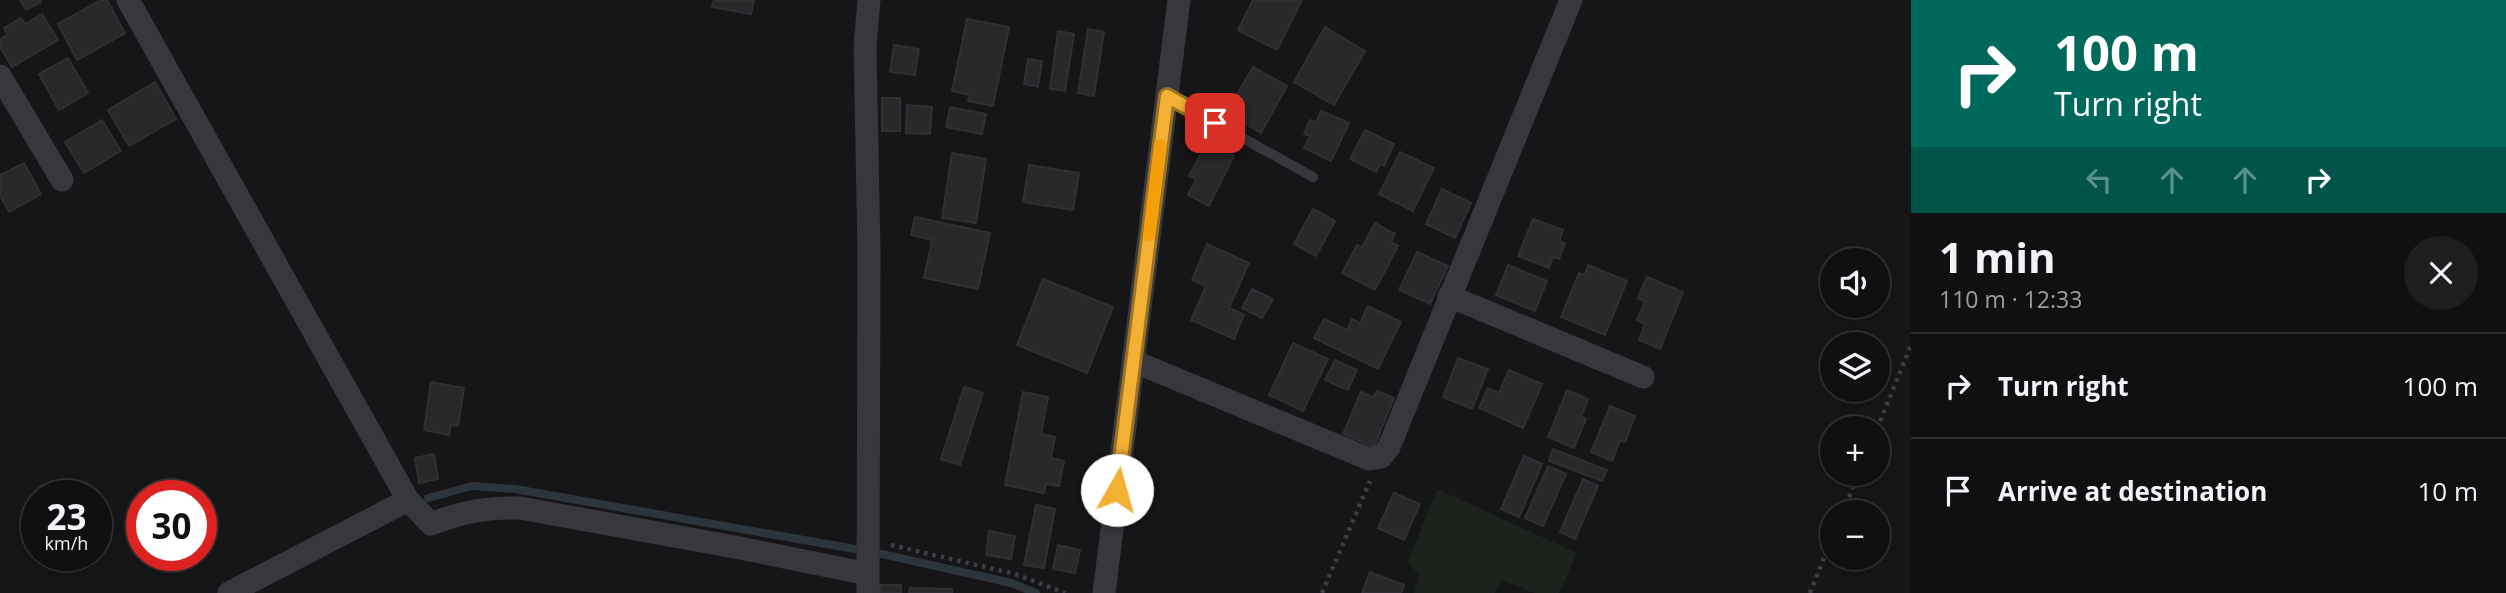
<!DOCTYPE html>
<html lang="en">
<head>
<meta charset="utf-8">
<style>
	:root { --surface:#101012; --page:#1e1e20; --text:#f1f3f6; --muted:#9c9d9f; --line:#303032 }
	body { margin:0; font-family:"Open Sans",sans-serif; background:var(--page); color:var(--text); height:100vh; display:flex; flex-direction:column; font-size:26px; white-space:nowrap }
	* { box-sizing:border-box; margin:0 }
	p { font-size:23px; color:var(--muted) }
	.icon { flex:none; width:38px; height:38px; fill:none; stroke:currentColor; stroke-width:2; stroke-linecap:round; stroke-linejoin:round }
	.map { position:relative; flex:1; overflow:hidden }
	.drawer { display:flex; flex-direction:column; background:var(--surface); width:595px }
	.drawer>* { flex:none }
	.top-card { background:#00695c; color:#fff; overflow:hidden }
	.buttons { position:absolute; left:1820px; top:248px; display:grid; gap:14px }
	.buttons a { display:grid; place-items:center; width:70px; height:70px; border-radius:50%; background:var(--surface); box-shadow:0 4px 10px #0003,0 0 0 2px var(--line); font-size:35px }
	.speed { position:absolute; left:21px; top:480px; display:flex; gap:14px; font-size:35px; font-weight:700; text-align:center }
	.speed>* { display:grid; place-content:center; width:91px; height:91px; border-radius:50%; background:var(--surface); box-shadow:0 4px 10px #0003,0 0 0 2px var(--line); line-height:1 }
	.speed small { font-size:18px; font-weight:400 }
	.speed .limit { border:10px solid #d22; background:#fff; color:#111 }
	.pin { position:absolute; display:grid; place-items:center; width:60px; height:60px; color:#fff; margin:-30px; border-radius:14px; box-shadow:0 4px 10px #0006 }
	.me { position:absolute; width:77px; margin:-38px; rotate:7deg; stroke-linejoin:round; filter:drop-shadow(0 0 5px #0008) }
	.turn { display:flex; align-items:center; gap:24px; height:147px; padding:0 28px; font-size:32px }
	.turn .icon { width:91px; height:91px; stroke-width:2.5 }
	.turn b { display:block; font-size:49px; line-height:60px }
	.lanes { display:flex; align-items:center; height:66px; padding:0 28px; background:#0003; justify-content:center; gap:35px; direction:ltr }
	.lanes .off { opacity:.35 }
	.round { display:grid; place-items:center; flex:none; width:74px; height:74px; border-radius:37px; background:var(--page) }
	.overview { display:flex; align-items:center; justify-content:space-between; height:119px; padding:0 28px }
	h1 { font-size:42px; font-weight:700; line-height:52px }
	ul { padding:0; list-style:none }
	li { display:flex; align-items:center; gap:21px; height:105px; padding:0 28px; border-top:2px solid var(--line) }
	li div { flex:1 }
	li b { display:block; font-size:26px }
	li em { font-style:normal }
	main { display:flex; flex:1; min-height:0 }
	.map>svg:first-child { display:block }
</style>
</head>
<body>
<main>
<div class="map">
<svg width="1911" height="593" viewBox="0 0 1911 593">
	<rect width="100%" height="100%" fill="#161618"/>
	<path fill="#1c231d" d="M1437,489l140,64 -18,40h-24l-34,-13 -6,13h-81l5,-18 -11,-13z"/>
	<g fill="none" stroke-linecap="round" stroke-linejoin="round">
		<path stroke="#2c353c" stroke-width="8" d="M428,498l44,-12 43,3 340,60
			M882,554l129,29 25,10"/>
	</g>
	<path fill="#29292c" stroke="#303034" stroke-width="2" d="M20,0h20l1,2 -15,8z
		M101,0h6l18,33 -48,27 -19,-36z
		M714,0h40l-3,14 -39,-7z
		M1253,0h49l-25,50 -39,-20z
		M42,14l16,26 -46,27 -12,-20v-8l7,-4 -3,-7 17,-10 4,6z
		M967,19l42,8 -16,79 -25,-5 2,-6 -18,-4z
		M1325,27l40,24 -31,54 -40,-23z
		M1088,29l16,3 -10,64 -16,-3z
		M1058,31l16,3 -9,57 -15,-2z
		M894,45l25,4 -4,26 -25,-3z
		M68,58l20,35 -29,17 -20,-36z
		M1028,59l14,2 -4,26 -14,-3z
		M1253,67l34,19 -26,47 -35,-20z
		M155,82l21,37 -47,27 -21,-36z
		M882,98h18v33h-18z
		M907,105l25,2 -2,27 -24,-1z
		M950,107l36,7 -4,20 -36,-7z
		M1321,111l28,12 -18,38 -27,-13 6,-12 -6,-2 6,-14 6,3z
		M102,120l19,31 -37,22 -19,-31z
		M1365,130l29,14 -10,22 -4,-2 -4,8 -26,-13z
		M1207,142l27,14 -25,50 -21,-11 8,-16 -7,-3z
		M1400,152l34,16 -21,43 -34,-17z
		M952,153l34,6 -10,64 -34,-5z
		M24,163l17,31 -32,18 -9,-17v-20z
		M1029,165l50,8 -6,37 -50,-8z
		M1442,189l29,14 -16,35 -29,-14z
		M1313,209l22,12 -19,35 -22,-12z
		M915,217l75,16 -12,56 -54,-11 8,-38 -21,-5z
		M1533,219l30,11 -4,11 6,2 -6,16 -6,-2 -4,11 -31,-12z
		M1375,223l20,11 -4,8 7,4 -23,44 -33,-17 15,-28 5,3z
		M1207,244l42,19 -20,45 15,7 -10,24 -43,-19 15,-34 -14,-6z
		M1417,252l31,14 -18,38 -31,-14z
		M1508,265l39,16 -12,30 -39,-16z
		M1588,265l39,16 -22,54 -44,-18 18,-44 6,2z
		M1647,277l36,15 -23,57 -21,-9 6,-16 -8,-4 8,-19 -7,-3z
		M1043,279l70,28 -26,66 -70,-28z
		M1252,289l21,10 -11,19 -20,-10z
		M1368,306l33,16 -23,47 -64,-31 10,-19 23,11 5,-11 8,4z
		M1293,343l35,16 -25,52 -34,-16z
		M1458,358l30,11 -16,40 -29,-12z
		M1335,360l22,10 -9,20 -23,-10z
		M1509,370l33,14 -19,44 -44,-20 9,-20 11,5z
		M431,382l33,6 -6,38 -7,-1 -2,10 -25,-5z
		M964,387l19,6 -23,72 -19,-6z
		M1567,390l21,9 -7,18 5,2 -12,29 -26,-11z
		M1377,391l17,7 -20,49 -31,-13 18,-42 13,5z
		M1023,392l25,5 -7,37 14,3 -4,21 13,3 -5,25 -13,-2 -2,9 -39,-8z
		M1610,406l25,10 -10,26 -5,-2 -8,21 -21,-9z
		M1553,449l54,21 -5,11 -53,-20z
		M434,454l4,25 -19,4 -4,-25z
		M1524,456l18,8 -23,53 -18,-8z
		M1548,466l18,8 -23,52 -18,-8z
		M1583,479l15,7 -23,53 -15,-7z
		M1394,493l26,11 -16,36 -26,-12z
		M1036,505l19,4 -11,59 -20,-3z
		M989,531l26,5 -4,23 -25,-4z
		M1058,545l22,5 -5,23 -22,-4z
		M1370,572l34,13 -3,8h-39z
		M880,585h21v8h-21z
		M910,588l42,1v4h-43z"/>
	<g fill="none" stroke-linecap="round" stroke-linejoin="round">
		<path stroke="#3d3f44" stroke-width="4.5" stroke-dasharray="3.5 5" stroke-linecap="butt" d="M1877,429l34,-84
			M1843,513l15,-39
			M891,545l124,29 50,19
			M1322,593l48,-112
			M1810,593l22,-55"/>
		<path stroke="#37383d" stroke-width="10" d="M1167,96l146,81"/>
		<path stroke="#37383d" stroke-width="23" d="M128,0l280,500 23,24c31,-12 55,-17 89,-16l220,40 128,26
			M0,76l62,104
			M1449,296l194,81
			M1133,361l236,98 12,-2 8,-10 182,-447
			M229,593l179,-93
			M868,593l1,-340 -4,-207 4,-46
			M1104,593l75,-593"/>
	</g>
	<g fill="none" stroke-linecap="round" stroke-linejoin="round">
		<g stroke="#9d7322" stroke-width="18">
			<path id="route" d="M1117,490l50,-394 48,27"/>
		</g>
		<use href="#route" stroke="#f2b134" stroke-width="12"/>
		<path stroke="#f59e0b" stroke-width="12" d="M1149,235l11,-90"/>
	</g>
</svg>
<div class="buttons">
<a><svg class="icon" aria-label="sound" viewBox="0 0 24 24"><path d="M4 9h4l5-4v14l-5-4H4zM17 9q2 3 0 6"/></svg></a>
<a><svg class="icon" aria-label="layers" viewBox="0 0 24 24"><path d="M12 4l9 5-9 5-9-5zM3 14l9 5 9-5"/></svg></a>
<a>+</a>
<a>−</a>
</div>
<div class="speed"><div>23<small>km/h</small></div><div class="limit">30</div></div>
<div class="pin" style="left:1215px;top:123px;background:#d93025"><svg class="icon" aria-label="arrive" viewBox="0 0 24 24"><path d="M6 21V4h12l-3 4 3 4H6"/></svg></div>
<svg class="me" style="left:1117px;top:490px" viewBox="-20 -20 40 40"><circle r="19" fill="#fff"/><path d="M0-13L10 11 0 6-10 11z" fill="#f2b134"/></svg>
</div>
<section class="drawer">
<div class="top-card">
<div class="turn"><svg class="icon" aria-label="right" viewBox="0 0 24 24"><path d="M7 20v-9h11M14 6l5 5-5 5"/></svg><div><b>100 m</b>Turn right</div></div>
<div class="lanes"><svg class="icon off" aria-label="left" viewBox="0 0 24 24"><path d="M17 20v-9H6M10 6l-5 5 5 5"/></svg><svg class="icon off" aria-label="ahead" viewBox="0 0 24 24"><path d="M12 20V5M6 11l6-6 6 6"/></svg><svg class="icon off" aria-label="ahead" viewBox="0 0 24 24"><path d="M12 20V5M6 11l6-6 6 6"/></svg><svg class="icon" aria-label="right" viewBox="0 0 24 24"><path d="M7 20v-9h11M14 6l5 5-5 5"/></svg></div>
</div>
<div class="overview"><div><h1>1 min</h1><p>110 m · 12:33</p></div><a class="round"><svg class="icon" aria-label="close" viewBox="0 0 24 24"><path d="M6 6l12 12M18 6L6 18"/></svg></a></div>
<ul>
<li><svg class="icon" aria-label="right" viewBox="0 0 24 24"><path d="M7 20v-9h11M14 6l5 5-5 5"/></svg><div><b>Turn right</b></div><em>100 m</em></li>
<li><svg class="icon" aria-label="arrive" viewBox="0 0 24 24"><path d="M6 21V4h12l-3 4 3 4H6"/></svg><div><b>Arrive at destination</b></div><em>10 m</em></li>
</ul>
</section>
</main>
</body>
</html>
